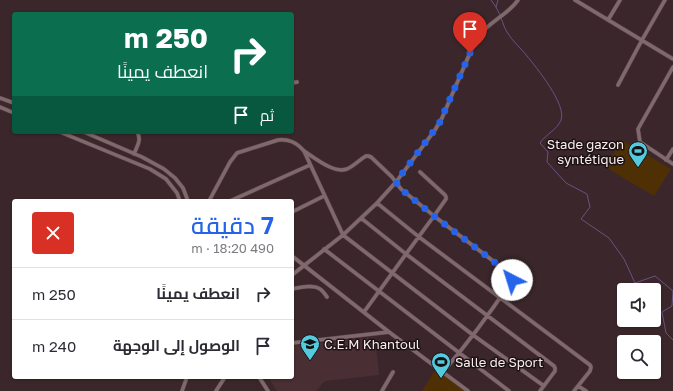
<!DOCTYPE html>
<html lang="ar">
<head>
<meta charset="utf-8">
<style>
	:root { --surface:#fff; --page:#f7f7f7; --text:#2b2b33; --muted:#7c7c81; --line:#e1e1e2; --accent:#2563eb }
	body { margin:0; font-family:"Golos Text",Cairo,sans-serif; background:var(--page); color:var(--text); direction:rtl; height:100vh; display:flex; flex-direction:column; font-size:15px; white-space:nowrap }
	* { box-sizing:border-box; margin:0 }
	p { font-size:13px; color:var(--muted) }
	.icon { flex:none; width:22px; height:22px; fill:none; stroke:currentColor; stroke-width:2; stroke-linecap:round; stroke-linejoin:round }
	.map { position:relative; flex:1; overflow:hidden; direction:ltr }
	.side { position:absolute; left:12px; top:199px; width:282px; height:180px; display:flex; flex-direction:column; background:var(--surface); border-radius:4px; box-shadow:0 1px 3px #0004; direction:rtl }
	.side>* { flex:none }
	.hud { position:absolute; left:12px; top:12px; width:282px; height:122px; border-radius:4px; box-shadow:0 1px 3px #0004; direction:rtl; background:#0b6e4f; color:#fff; overflow:hidden }
	.controls { position:absolute; left:617px; top:283px; display:grid; gap:8px }
	.controls a { display:grid; place-items:center; width:44px; height:44px; border-radius:4px; background:var(--surface); box-shadow:0 1px 3px #0004; font-size:20px }
	.pin { position:absolute; display:grid; place-items:center; width:34px; height:34px; color:#fff; margin:-41px -17px; border-radius:50% 50% 50% 0; rotate:-45deg; box-shadow:0 0 4px #0007 }
	.pin .icon { rotate:45deg }
	.me { position:absolute; width:44px; margin:-22px; rotate:320deg; stroke-linejoin:round; filter:drop-shadow(0 0 3px #0008) }
	.turn { display:flex; align-items:center; gap:14px; height:84px; padding:0 20px; font-size:18px }
	.turn .icon { width:52px; height:52px; stroke-width:2.5 }
	.turn b { display:block; font-size:28px; line-height:34px }
	.then { display:flex; align-items:center; height:38px; padding:0 20px; background:#0003; gap:8px; font-size:15px }
	.round { display:grid; place-items:center; flex:none; width:42px; height:42px; border-radius:4px; background:var(--page) }
	.head { display:flex; align-items:center; justify-content:space-between; height:68px; padding:0 20px }
	h1 { font-size:24px; font-weight:600; line-height:30px; color:var(--accent) }
	ul { padding:0; list-style:none }
	li { display:flex; align-items:center; gap:12px; height:52px; padding:0 20px; border-top:1px solid var(--line) }
	li div { flex:1 }
	li b { display:block; font-size:15px }
	li em { font-style:normal }
	.map>svg:first-child { display:block }
</style>
</head>
<body>
<div class="map">
<svg width="673" height="391" viewBox="0 0 673 391">
	<rect width="100%" height="100%" fill="#3b272b"/>
	<path fill="#492e33" d="M375,337l4,38 -54,6 -9,10h-39l-9,-14h24v-31z"/>
	<path fill="#4f3005" d="M622,140l49,29 -17,27 -49,-29z
		M437,367l31,24h-46z"/>
	<g fill="none" stroke-linecap="round" stroke-linejoin="round">
		<path stroke="#685282" stroke-width="1" d="M491,0l5,7 4,8
			M496,7l2,-7
			M501,18c2,4 3,10 6,14 5,9 14,16 20,24 9,11 40,49 34,64 -4,10 -15,14 -21,23l8,9 -1,10 19,21 21,11 3,13 -9,12 28,19 15,21 11,24 20,-7 18,15 -1,15 -10,6 4,21 7,7"/>
		<g stroke="#564549" stroke-width="4.5">
			<path id="minor" d="M575,0l98,59
				M608,20l12,-20
				M673,67l-35,62 2,13 33,22
				M292,83l5,-1
				M618,85l24,-45 23,-40
				M0,98l14,5
				M0,107l14,6
				M60,132l90,37 16,10 11,14 3,8
				M84,132l58,25 22,12 11,9 8,10 5,13
				M304,151c11,7 30,23 43,18 7,-3 12,-9 19,-13h2l3,1 21,20 9,12 33,27 67,51 11,11v2c-21,32 -44,63 -69,92
				M134,154c3,-8 8,-14 3,-22
				M666,160l7,-11
				M209,201l21,-39 7,-9 41,-13c11,-1 18,2 26,11l39,84 130,100 71,51
				M230,201l80,-36
				M377,203l42,34 171,128 1,2 -1,4 -16,20
				M292,212l32,-16
				M361,218l45,36 148,112 1,2v3l-15,20
				M324,249l185,142
				M292,256l97,76 79,59
				M292,275l51,-40 34,-32 19,-21 39,-52 7,-12 34,-79c12,-17 32,-24 42,-39
				M292,289c8,-2 21,-5 28,0 3,2 5,5 7,8
				M364,312l42,-58 28,-38 12,-17v-2l-1,-2 -25,-23
				M292,343l97,-11
				M259,377l9,14
				M578,386l8,5
				M182,391l5,-14
				M216,391l9,-14
				M382,391l11,-19"/>
		</g>
		<use href="#minor" stroke="#80686c" stroke-width="3.5"/>
	</g>
	<g fill="none" stroke-linecap="round" stroke-linejoin="round">
		<path stroke="#2563eb" stroke-width="7" stroke-dasharray="0 12.6" d="M470,53l-31,71 -43,58 5,7 33,27 67,51 10,9 1,4"/>
	</g>
	<defs>
		<g id="stadium-pin" transform="scale(1)"><path d="M0 17L-7.5 6A9.5 9.5 0 1 1 7.5 6Z" fill="#54cade" stroke="#1c1315"/><path d="M0-5a6.5 5 0 1 0 0 10a6.5 5 0 1 0 0-10ZM-3.5-1.8h7v3.6h-7Z" fill="#111"/></g>
		<g id="university-pin" transform="scale(1)"><path d="M0 17L-7.5 6A9.5 9.5 0 1 1 7.5 6Z" fill="#54cade" stroke="#1c1315"/><path d="M0-5L7-2L0 1L-7-2ZM-4 1L0 2.5L4 1V4Q0 6-4 4Z" fill="#111"/></g>
	</defs>
	<g fill-rule="evenodd">
		<use href="#stadium-pin" x="638" y="151"/>
		<use href="#university-pin" x="310" y="344"/>
		<use href="#stadium-pin" x="441" y="362"/>
	</g>
	<g text-anchor="middle" dominant-baseline="central" stroke-width="3" stroke-linejoin="round" paint-order="stroke">
		<g font-size="13" fill="#fbedef" stroke="#1c1315" text-anchor="start">
			<text x="624" y="144" text-anchor="end">Stade gazon<tspan x="624" dy="15">syntétique</tspan></text>
			<text x="324" y="344">C.E.M Khantoul</text>
			<text x="455" y="362">Salle de Sport</text>
		</g>
	</g>
</svg>
<div class="controls">
<a><svg class="icon" aria-label="sound" viewBox="0 0 24 24"><path d="M4 9h4l5-4v14l-5-4H4zM17 9q2 3 0 6"/></svg></a>
<a><svg class="icon" aria-label="search" viewBox="0 0 24 24"><circle cx="10" cy="10" r="6"/><path d="M15 15l6 6"/></svg></a>
</div>
<div class="pin" style="left:470px;top:53px;background:#d93025"><svg class="icon" aria-label="arrive" viewBox="0 0 24 24"><path d="M6 21V4h12l-3 4 3 4H6"/></svg></div>
<svg class="me" style="left:512px;top:280px" viewBox="-20 -20 40 40"><circle r="19" fill="#fff"/><path d="M0-13L10 11 0 6-10 11z" fill="#2563eb"/></svg>
<div class="hud">
<div class="turn"><svg class="icon" aria-label="right" viewBox="0 0 24 24"><path d="M7 20v-9h11M14 6l5 5-5 5"/></svg><div><b>250 m</b>انعطف يمينًا</div></div>
<div class="then">ثم<svg class="icon" aria-label="arrive" viewBox="0 0 24 24"><path d="M6 21V4h12l-3 4 3 4H6"/></svg></div>
</div>
<section class="side">
<div class="head"><div><h1>7 دقيقة</h1><p>490 m · 18:20</p></div><a class="round" style="background:#d93025;color:#fff"><svg class="icon" aria-label="close" viewBox="0 0 24 24"><path d="M6 6l12 12M18 6L6 18"/></svg></a></div>
<ul>
<li><svg class="icon" aria-label="right" viewBox="0 0 24 24"><path d="M7 20v-9h11M14 6l5 5-5 5"/></svg><div><b>انعطف يمينًا</b></div><em>250 m</em></li>
<li><svg class="icon" aria-label="arrive" viewBox="0 0 24 24"><path d="M6 21V4h12l-3 4 3 4H6"/></svg><div><b>الوصول إلى الوجهة</b></div><em>240 m</em></li>
</ul>
</section>
</div>
</body>
</html>
